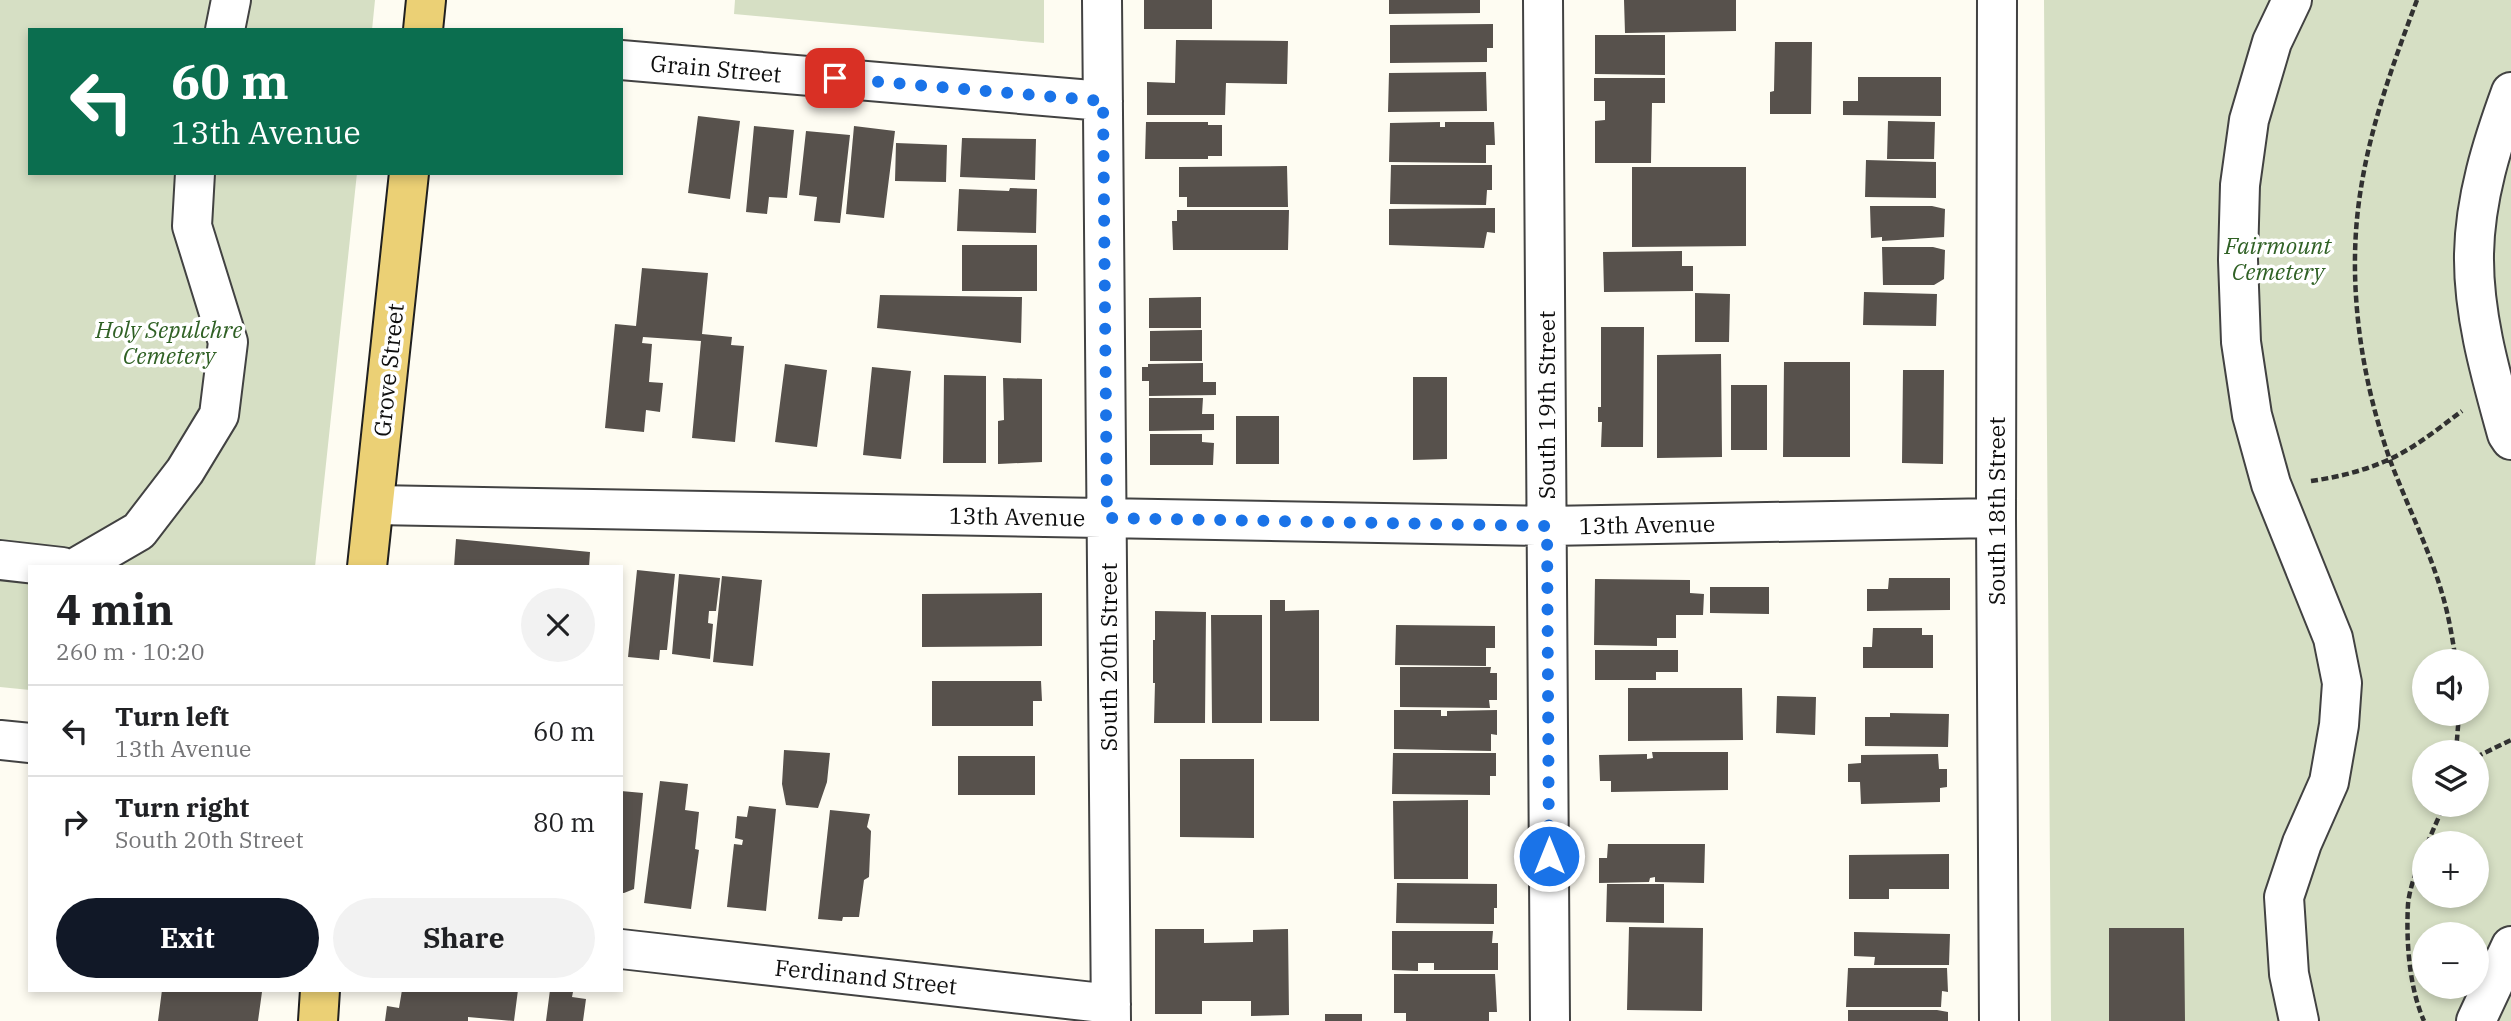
<!DOCTYPE html>
<html lang="en">
<head>
<meta charset="utf-8">
<style>
	:root { --surface:#fff; --page:#f2f2f2; --text:#202124; --muted:#757577; --line:#e0e0e0; --accent:#111827 }
	body { margin:0; font-family:"IBM Plex Serif",serif; background:var(--page); color:var(--text); height:100vh; display:flex; flex-direction:column; font-size:26px; white-space:nowrap }
	* { box-sizing:border-box; margin:0 }
	p { font-size:23px; color:var(--muted) }
	.icon { flex:none; width:38px; height:38px; fill:none; stroke:currentColor; stroke-width:2; stroke-linecap:round; stroke-linejoin:round }
	.map { position:relative; flex:1; overflow:hidden }
	.panel { position:absolute; left:28px; top:565px; width:595px; height:427px; display:flex; flex-direction:column; background:var(--surface); border-radius:0px; box-shadow:0 4px 10px #0003 }
	.panel>* { flex:none }
	.hud { position:absolute; left:28px; top:28px; width:595px; height:147px; border-radius:0px; box-shadow:0 4px 10px #0003; background:#0b6e4f; color:#fff; overflow:hidden }
	.fabs { position:absolute; left:2412px; top:649px; display:grid; gap:14px }
	.fabs a { display:grid; place-items:center; width:77px; height:77px; border-radius:50%; background:var(--surface); box-shadow:0 4px 10px #0003; font-size:35px }
	.pin { position:absolute; display:grid; place-items:center; width:60px; height:60px; color:#fff; margin:-30px; border-radius:14px; box-shadow:0 4px 10px #0006 }
	.me { position:absolute; width:77px; margin:-38px; rotate:0deg; stroke-linejoin:round; filter:drop-shadow(0 0 5px #0008) }
	.turn { display:flex; align-items:center; gap:24px; height:147px; padding:0 28px; font-size:32px }
	.turn .icon { width:91px; height:91px; stroke-width:2.5 }
	.turn b { display:block; font-size:49px; line-height:60px }
	.round { display:grid; place-items:center; flex:none; width:74px; height:74px; border-radius:37px; background:var(--page) }
	.headline { display:flex; align-items:center; justify-content:space-between; height:119px; padding:0 28px }
	h1 { font-size:42px; font-weight:800; line-height:52px }
	.action { display:flex; gap:14px; margin-top:auto; padding:14px 28px }
	.action a { flex:1; height:80px; border-radius:42px; background:var(--accent); color:#fff; font-size:28px; font-weight:800; line-height:80px; text-align:center }
	.action a+a { background:var(--page); color:var(--text) }
	ul { padding:0; list-style:none }
	li { display:flex; align-items:center; gap:21px; height:91px; padding:0 28px; border-top:2px solid var(--line) }
	li div { flex:1 }
	li b { display:block; font-size:26px }
	li em { font-style:normal }
	.map>svg:first-child { display:block }
</style>
</head>
<body>
<div class="map">
<svg width="2511" height="1021" viewBox="0 0 2511 1021">
	<rect width="100%" height="100%" fill="#fefcf2"/>
	<path fill="#d6dfc4" fill-rule="evenodd" d="M0,0h375l-3,30h-342v143h327l-42,394h-285v123l-30,-3z
		M735,0h309v43l-310,-29z
		M2044,0h467v1021h-460zM2424,662h52v52h-52zM2424,752h52v53h-52zM2424,844h52v52h-52zM2424,934h52v53h-52z"/>
	<path fill="#57514c" d="M1144,0h68v29h-68z
		M1389,0h91v13l-91,1z
		M1624,0h112v31l-111,2z
		M1493,24v24h-6v14l-97,1v-38z
		M1595,35h70v40l-70,-1z
		M1176,40l112,1 -1,43 -61,-1 -1,32h-78v-33l28,1z
		M1775,42h37l-1,72h-41v-22l4,-1z
		M1486,72l1,39 -99,1 1,-39z
		M1858,77h83v39l-98,-1v-14h15z
		M1594,78h71v25h-13l-1,60h-56v-42l10,-1v-19h-11z
		M698,116l42,5 -10,78 -42,-6z
		M1888,121l47,1 -1,37h-47z
		M1146,122h62v3h14v31h-14v3h-63z
		M1440,122v5h5v-5h49l1,23h-9v18l-97,-1 1,-39z
		M754,126l40,4 -7,68 -18,-1 -2,17 -21,-2z
		M854,126l41,5 -11,87 -38,-4z
		M806,131l44,4 -10,88 -26,-2 3,-24 -18,-2z
		M962,138l74,1 -1,41 -75,-3z
		M896,143l51,2 -1,37 -51,-1z
		M1866,160l70,2v36l-71,-1z
		M1391,165h101v25h-5l-1,15 -96,-1z
		M1287,166l1,41h-101v-10h-8v-30z
		M1632,167h114v79l-114,1z
		M1010,188l27,1 -1,44 -79,-2 2,-42 50,2z
		M1870,206h62l13,3 -1,28 -62,4v-4l-11,1z
		M1495,208v25l-8,-1 -3,16 -95,-3v-36z
		M1177,210h112l-1,40h-115l-1,-29h5z
		M962,245h75v46h-75z
		M1882,247h51l12,3 -1,29 -10,6h-51z
		M1682,251v15h11v25l-89,1 -1,-40z
		M642,268l66,5 -6,61 30,3 -1,8 13,1 -9,96 -43,-4 9,-97 -58,-4 -1,6 10,1 -3,38 14,1 -3,29 -14,-2 -2,22 -39,-4 10,-104 21,2z
		M1864,292l73,2 -1,32 -73,-1z
		M1695,293l35,1 -1,48h-34z
		M880,295l142,2 -1,46 -144,-15z
		M1201,297v31h-52v-30z
		M1601,327h43l-1,120h-42l1,-25h-4v-15h3z
		M1202,330v31h-52v-30z
		M1721,354l1,103 -65,1v-103z
		M1784,362h66v95h-67z
		M1203,363v19h13v13l-67,1v-15h-7v-14h6v-3z
		M785,364l42,6 -10,77 -42,-5z
		M872,367l39,4 -10,88 -38,-4z
		M1903,370h41l-1,94 -41,-1z
		M944,375l42,1v87h-43z
		M1413,377h34v82l-34,1z
		M1003,378l39,1v83l-44,2v-43l6,-1z
		M1731,385h36v65h-36z
		M1149,398h54l-1,16h12v16l-65,1z
		M1236,416h43v48h-43z
		M1150,434h52v8l12,1 -1,22h-63z
		M456,539l134,13 -1,15h-135z
		M637,570l38,4 -8,76h-7l-1,10 -31,-3z
		M679,574l41,4 -4,33h-7l-1,12 5,1 -3,35 -38,-5z
		M722,576l40,4 -9,86 -40,-4z
		M1889,578h61v32l-83,1v-22h21z
		M1595,579l95,1v13l14,1 -1,21h-27v23h-19v8l-63,-1z
		M1710,587h59v27l-59,-1z
		M1042,593v53l-120,1v-53z
		M1270,600h15v11l34,-1v111h-49z
		M1155,611l51,1 -1,111h-51l1,-40h-2v-43h2z
		M1211,615h51v108h-50z
		M1396,625l99,1v22h-9v18l-91,-1z
		M1873,628h49v7h11v33h-70v-21h9z
		M1595,650h83v22h-22v8h-61z
		M1400,667h91l-1,6h7v27h-8l1,8 -90,-1z
		M932,681h109l1,20h-9v25h-101z
		M1628,688h114l1,52 -115,1z
		M1777,696l39,1 -1,38 -39,-2z
		M1394,710h47v6h6v-5l50,-1v25l-6,-1v17l-97,-2z
		M1890,713l59,1 -1,33 -83,-1v-29h25z
		M784,750l46,3 -3,29 -9,26 -32,-3 -4,-21z
		M1652,752h76v38l-117,2v-11h-11l-1,-26 48,-1v5l6,-1z
		M1393,753h103v23h-6v19l-98,-1z
		M1938,754l1,15h8v18l-7,1v14l-79,2 -1,-22h-12v-18l13,-1v-8z
		M958,756h77v39h-77z
		M1180,759h74v79l-74,-1z
		M660,781l28,3 -3,26 14,2 -4,37 4,1 -8,59 -47,-6z
		M621,791l22,2 -9,96 -10,4h-3z
		M1468,800v79h-74l-1,-78z
		M749,806l27,3 -10,102 -39,-4 7,-63 8,1 1,-5 -8,-2 2,-22 10,1z
		M830,810l40,4 -3,13 4,4 -2,46 -5,3 -5,37h-16l-1,4 -24,-2z
		M1608,844h97l-1,39 -49,-1v-5l-5,1 -1,4 -50,1v-25h8z
		M1949,854v35h-60v10h-40v-44z
		M1397,883l100,1v24h-3v16l-98,-1z
		M1607,884h57v39l-58,-1z
		M1629,927l74,1 -1,83 -75,-1z
		M2109,928h75l1,93h-76z
		M1155,929h49v14l49,-1v-12l35,-1 1,86 -38,1v-15h-49v13h-47z
		M1392,931h101l-1,12h6v27h-64v-7h-16v8l-26,-1z
		M1854,932l96,2 -1,31h-75l1,-8 -21,-1z
		M1848,968h99l1,24 -6,-1 -1,16h-95z
		M1394,974h101l2,38h-8v9h-83v-8h-12z
		M162,990l100,2 -4,29h-100z
		M402,990h116l-4,31 -46,-4v4h-83l2,-15 12,2z
		M550,990l23,2 -1,5 14,2 -3,22h-37z
		M1848,1010h89l11,2v9h-100z
		M1325,1014h37v7h-37z"/>
	<g fill="none" stroke-linecap="round" stroke-linejoin="round">
		<g stroke="#424242" stroke-width="42">
			<path id="minor" d="M1102,0l9,1021
				M1543,0l7,1021
				M1997,0l-1,518 3,503
				M2292,0l-20,42 -23,78 -9,65 -2,75 3,82 11,73 19,69 62,154 9,45 -3,42 -10,57 -27,61 -18,54 5,77 10,47
				M225,30l6,-30
				M621,60l482,41
				M2511,92c-19,52 -36,106 -37,162 -1,61 17,122 33,180l4,6
				M375,505l1172,21 449,-8
				M0,560l62,7
				M77,567l62,-36 46,-60 34,-56 9,-73 -36,-116 3,-53
				M0,740l30,3
				M621,949l490,55
				M2476,1021l35,-75"/>
		</g>
		<g stroke="#202020" stroke-width="42">
			<path id="major" d="M423,30l3,-30
				M367,567l42,-394
				M318,1021l2,-31"/>
		</g>
		<path stroke="#313131" stroke-width="4.5" stroke-dasharray="7 3.5" stroke-linecap="butt" d="M2417,0c-23,61 -46,124 -56,188 -15,90 -1,187 29,272 18,48 42,94 55,144 5,19 8,38 11,58
			M2311,481c27,-4 53,-10 79,-22 26,-12 49,-31 72,-48
			M2456,752l3,-38
			M2476,757l35,-17
			M2427,844l17,-39
			M2424,852c-7,17 -14,34 -16,52 -2,37 1,83 16,117"/>
		<use href="#minor" stroke="#fff" stroke-width="38"/>
		<use href="#major" stroke="#ebd075" stroke-width="38"/>
	</g>
	<g fill="none" stroke-linecap="round" stroke-linejoin="round">
		<path stroke="#1a73e8" stroke-width="12" stroke-dasharray="0 21.6" d="M835,78l268,23 4,417 440,8 2,330"/>
	</g>
	<g text-anchor="middle" dominant-baseline="central" stroke-width="7" stroke-linejoin="round" paint-order="stroke">
		<g font-size="23" fill="#0f0f0f" stroke="#fff">
			<text transform="translate(716 68) rotate(5)">Grain Street</text>
			<text transform="translate(388 370) rotate(-84)">Grove Street</text>
			<text transform="translate(1546 405) rotate(-90)">South 19th Street</text>
			<text transform="translate(1996 511) rotate(-90)">South 18th Street</text>
			<text transform="translate(1017 516) rotate(1)">13th Avenue</text>
			<text transform="translate(1647 524) rotate(-1)">13th Avenue</text>
			<text transform="translate(1108 657) rotate(-90)">South 20th Street</text>
			<text transform="translate(866 976) rotate(6)">Ferdinand Street</text>
		</g>
		<g font-size="23" font-style="italic" fill="#306125" stroke="#fff">
			<text x="2278" y="245">Fairmount<tspan x="2278" dy="26">Cemetery</tspan></text>
			<text x="169" y="329">Holy Sepulchre<tspan x="169" dy="26">Cemetery</tspan></text>
		</g>
	</g>
</svg>
<div class="fabs">
<a><svg class="icon" aria-label="sound" viewBox="0 0 24 24"><path d="M4 9h4l5-4v14l-5-4H4zM17 9q2 3 0 6"/></svg></a>
<a><svg class="icon" aria-label="layers" viewBox="0 0 24 24"><path d="M12 4l9 5-9 5-9-5zM3 14l9 5 9-5"/></svg></a>
<a>+</a>
<a>−</a>
</div>
<div class="pin" style="left:835px;top:78px;background:#d93025"><svg class="icon" aria-label="arrive" viewBox="0 0 24 24"><path d="M6 21V4h12l-3 4 3 4H6"/></svg></div>
<svg class="me" style="left:1549px;top:856px" viewBox="-20 -20 40 40"><circle r="17" fill="#1a73e8" stroke="#fff" stroke-width="3"/><path d="M0-11L8 9 0 5-8 9z" fill="#fff"/></svg>
<div class="hud">
<div class="turn"><svg class="icon" aria-label="left" viewBox="0 0 24 24"><path d="M17 20v-9H6M10 6l-5 5 5 5"/></svg><div><b>60 m</b>13th Avenue</div></div>
</div>
<section class="panel">
<div class="headline"><div><h1>4 min</h1><p>260 m · 10:20</p></div><a class="round"><svg class="icon" aria-label="close" viewBox="0 0 24 24"><path d="M6 6l12 12M18 6L6 18"/></svg></a></div>
<ul>
<li><svg class="icon" aria-label="left" viewBox="0 0 24 24"><path d="M17 20v-9H6M10 6l-5 5 5 5"/></svg><div><b>Turn left</b><p>13th Avenue</p></div><em>60 m</em></li>
<li><svg class="icon" aria-label="right" viewBox="0 0 24 24"><path d="M7 20v-9h11M14 6l5 5-5 5"/></svg><div><b>Turn right</b><p>South 20th Street</p></div><em>80 m</em></li>
</ul>
<div class="action"><a>Exit</a><a>Share</a></div>
</section>
</div>
</body>
</html>
